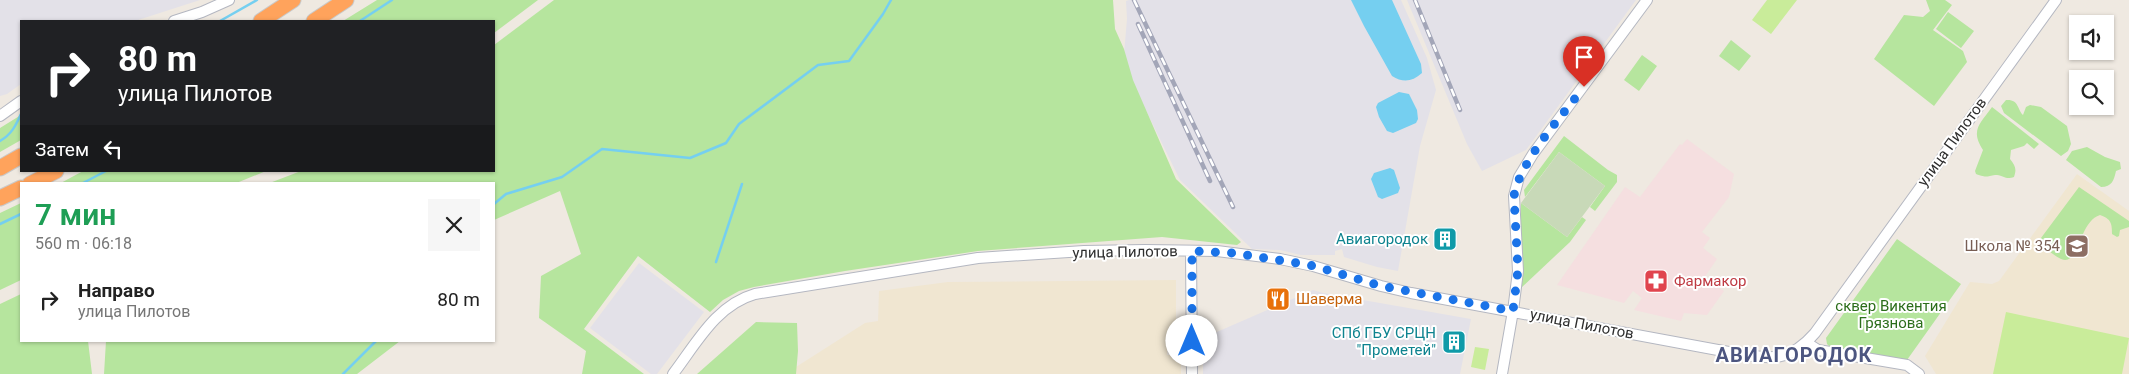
<!DOCTYPE html>
<html lang="ru">
<head>
<meta charset="utf-8">
<style>
	:root { --surface:#fff; --page:#f6f6f6; --text:#222; --muted:#767676 }
	body { margin:0; font-family:Roboto,sans-serif; background:var(--page); color:var(--text); height:100vh; display:flex; flex-direction:column; font-size:19px; white-space:nowrap }
	* { box-sizing:border-box; margin:0 }
	p { font-size:16px; color:var(--muted) }
	.icon { flex:none; width:28px; height:28px; fill:none; stroke:currentColor; stroke-width:2; stroke-linecap:round; stroke-linejoin:round }
	.map { position:relative; flex:1; overflow:hidden }
	.sheet { position:absolute; left:20px; top:182px; width:475px; height:160px; display:flex; flex-direction:column; background:var(--surface); border-radius:0px; box-shadow:0 1px 4px #0004 }
	.sheet>* { flex:none }
	.guide { position:absolute; left:20px; top:20px; width:475px; height:152px; border-radius:0px; box-shadow:0 1px 4px #0004; background:#202124; color:#fff; overflow:hidden }
	.controls { position:absolute; left:2069px; top:15px; display:grid; gap:10px }
	.controls a { display:grid; place-items:center; width:45px; height:45px; border-radius:0px; background:var(--surface); box-shadow:0 1px 4px #0004; font-size:25px }
	.pin { position:absolute; display:grid; place-items:center; width:42px; height:42px; color:#fff; margin:-51px -21px; border-radius:50% 50% 50% 0; rotate:-45deg; box-shadow:0 0 5px #0007 }
	.pin .icon { rotate:45deg }
	.me { position:absolute; width:55px; margin:-28px; rotate:0deg; stroke-linejoin:round; filter:drop-shadow(0 0 4px #0008) }
	.turn { display:flex; align-items:center; gap:18px; height:105px; padding:0 15px; font-size:22px }
	.turn .icon { width:65px; height:65px; stroke-width:2.5 }
	.turn b { display:block; font-size:35px; line-height:42px }
	.then { display:flex; align-items:center; height:48px; padding:0 15px; background:#0003; gap:10px; font-size:19px }
	.round { display:grid; place-items:center; flex:none; width:52px; height:52px; border-radius:0px; background:var(--page) }
	.head { display:flex; align-items:center; justify-content:space-between; height:85px; padding:0 15px }
	h1 { font-size:30px; font-weight:600; line-height:38px; color:#1e9e55 }
	ul { padding:0; list-style:none }
	li { display:flex; align-items:center; gap:15px; height:65px; padding:0 15px }
	li div { flex:1 }
	li b { display:block; font-size:19px }
	li em { font-style:normal }
	.map>svg:first-child { display:block }
</style>
</head>
<body>
<div class="map">
<svg width="2129" height="374" viewBox="0 0 2129 374">
	<rect width="100%" height="100%" fill="#efe9e1"/>
	<path fill="#e3e1e8" d="M0,0h200l-65,21h-114v63l-14,10 -7,2z
		M1129,0h272l26,58 9,32 -16,56 -22,125 -21,-4 -33,-10 -2,-8 -7,2v4h-34l-21,-5 -28,-1 -72,-69 -49,-100 -7,-26 3,-35 -1,-18z
		M1407,0h229l-110,150 -44,21 -15,-27z
		M639,263l65,49 -47,62h-6l-61,-46z
		M1313,290l10,3 148,26 -11,55h-257v-36z"/>
	<path fill="#f0e6d1" d="M2077,174l52,37v163h-193l-11,-18 45,-74 22,2 7,-3z
		M1176,280v60l-9,1v14l14,1v18h-396l80,-51 13,-2 1,-30 69,-9z"/>
	<path fill="#f5dfe0" d="M1687,139l47,35 -5,23 -27,35 8,6 -7,10 14,11 -13,19 20,13 -17,24 -23,-2 -3,8 -47,-11 8,-12 -9,-7 -9,12 -67,-18 68,-98 15,10 40,-53 2,1z"/>
	<path fill="#b6e59e" d="M377,0h161l-44,33v-12h-151z
		M554,0h559l2,29 9,20 9,31 43,99 65,63 -4,3 -75,-8 -184,14 -133,20 -91,16 -15,4 -16,9 -13,12 -72,-56 -54,73 60,45h-62l4,-23 -47,-33 2,-42 40,-22 -21,-63 -66,29v-36h-227l34,-13h193v-126z
		M1926,0h19l7,5 -19,25 30,21 4,11 -33,44 -60,-47 30,-44 19,2 7,-6z
		M1948,12l26,19 -13,17 -25,-19z
		M1731,40l20,16 -12,15 -20,-15z
		M1642,55l15,11 -18,25 -15,-11z
		M2006,100c13,-1 11,9 17,15l3,-8 4,-2 11,2 26,19 4,18 -3,7 -7,5 -57,-43 -3,-7z
		M1992,107l47,37 -5,5 -7,-6 -3,3 -13,4 -1,9c5,6 7,10 4,18 -8,3 -10,-1 -17,-2 -9,0 -7,4 -21,-1l-1,-3 8,-21c-13,-20 -3,-26 9,-43z
		M21,115v25l-21,12v-24z
		M1564,136l44,34 9,5v7l-22,29 -5,-4 15,-21 -46,-34 -34,45 -1,-7z
		M2087,147l18,10 15,5 1,7 -5,2c-2,9 -4,16 -15,16l-35,-27 6,-9z
		M83,171h183l-32,13h-175z
		M2079,187l50,34v6l-9,3 -1,6 -2,1 -5,-3c0,-11 -1,-15 -12,-19 -22,7 -20,52 -39,44 -8,-4 -16,-11 -23,-17z
		M21,203v77l-21,10v-77z
		M1521,203l46,34 15,-20 4,3 -16,22 -49,46z
		M1897,239l64,45 -54,76 -76,-12 -4,-4 -1,-6z
		M21,294v47h67l4,33h-92v-70z
		M756,322l41,1 1,28 -2,23h-99z
		M106,341h294l-43,33h-253z"/>
	<path fill="#c8d9b8" d="M1559,152l46,34 -38,51 -46,-34z"/>
	<path fill="#c9ec9a" d="M1767,0h30l-26,34 -19,-14z
		M2006,312l123,26 -7,36h-129z
		M1475,347l14,2 -4,21 -14,-3z"/>
	<path fill="#75cff0" d="M1351,0h41l29,64 1,9c-10,9 -19,10 -30,3l-28,-50z
		M1399,92l10,2 8,16 1,9 -2,4 -23,10 -6,-2 -8,-14 -3,-10 2,-4z
		M1390,168l4,2 6,18 -2,5 -16,6 -4,-2 -7,-18 3,-6z"/>
	<g fill="none" stroke-linecap="round" stroke-linejoin="round">
		<path stroke="#75cff0" stroke-width="2.5" d="M220,21l37,-21
			M360,21l32,-21
			M0,141c12,-7 16,-16 21,-27
			M81,184l25,-13
			M494,204l12,-10 56,-17 40,-28 88,9 36,-15 13,-19 79,-59 31,-4 34,-47 8,-14
			M0,224l21,-10
			M716,262l26,-78
			M343,374l33,-33"/>
		<g stroke="#b4b7c1" stroke-width="12">
			<path id="minor" d="M174,21l28,-9 27,-12
				M0,116l21,-15
				M1191,251l1,123
				M1807,343l11,7 12,2 77,13 12,9
				M673,374c23,-30 43,-69 82,-80l223,-36 106,-7 61,-1 72,1 63,8 33,7 68,20 30,7 323,60c37,6 55,10 81,-20l241,-333
				M1502,374l11,-63 5,-40 -4,-75 5,-19 14,-23 114,-154"/>
		</g>
		<g stroke="#c9c9c9" stroke-width="17">
			<path id="highway" d="M261,21l32,-21
				M314,21l32,-21
				M0,168l21,-12
				M30,184l26,-13
				M0,198l21,-10"/>
		</g>
		<use href="#minor" stroke="#fff" stroke-width="10"/>
		<use href="#highway" stroke="#ffa35c" stroke-width="15"/>
		<g stroke="#a3a6b8" stroke-width="4.5">
			<path id="rail" d="M1134,0l99,207
				M1415,0l45,110
				M1138,24l72,157"/>
		</g>
		<use href="#rail" stroke="#fff" stroke-width="2.5" stroke-dasharray="8" stroke-linecap="butt"/>
	</g>
	<g fill="none" stroke-linecap="round" stroke-linejoin="round">
		<path stroke="#1a73e8" stroke-width="9" stroke-dasharray="0 16.2" d="M1192,341v-90l41,2 64,10 17,3 67,20 132,25 5,-41 -4,-74c6,-35 48,-80 70,-109"/>
	</g>
	<defs>
		<g id="building-square" transform="scale(1.25)"><rect x="-9" y="-9" width="18" height="18" rx="4" fill="#0f9aa8" stroke="#fff"/><path d="M-4-6H4V6H1V3H-1V6H-4ZM-2.5-4.3h1.7v1.8h-1.7ZM.8-4.3h1.7v1.8H.8ZM-2.5-1h1.7V.8h-1.7ZM.8-1h1.7V.8H.8Z" fill="#fff"/></g>
		<g id="school-square" transform="scale(1.25)"><rect x="-9" y="-9" width="18" height="18" rx="4" fill="#8d6e63" stroke="#fff"/><path d="M0-5L7-2L0 1L-7-2ZM-4 1L0 2.5L4 1V4Q0 6-4 4Z" fill="#fff"/></g>
		<g id="pharmacy-square" transform="scale(1.25)"><rect x="-9" y="-9" width="18" height="18" rx="4" fill="#e0444e" stroke="#fff"/><path d="M-2-6h4v4h4v4h-4v4h-4v-4h-4v-4h4Z" fill="#fff"/></g>
		<g id="restaurant-square" transform="scale(1.25)"><rect x="-9" y="-9" width="18" height="18" rx="4" fill="#e8710a" stroke="#fff"/><path d="M-5-6h1v4h1v-4h1v4h1v-4h1v5L-1.5 .5V6h-2V.5L-5-1ZM5-6V6H3V1.5H1.5Q1.5-4 5-6Z" fill="#fff"/></g>
	</defs>
	<g fill-rule="evenodd">
		<use href="#building-square" x="1445" y="239"/>
		<use href="#school-square" x="2077" y="246"/>
		<use href="#pharmacy-square" x="1656" y="281"/>
		<use href="#restaurant-square" x="1278" y="299"/>
		<use href="#building-square" x="1454" y="342"/>
	</g>
	<g text-anchor="middle" dominant-baseline="central" stroke-width="4" stroke-linejoin="round" paint-order="stroke">
		<g font-size="15" fill="#2e2e2e" stroke="#fff">
			<text transform="translate(1952 142) rotate(-54)">улица Пилотов</text>
			<text transform="translate(1125 252) rotate(-1)">улица Пилотов</text>
			<text transform="translate(1582 324) rotate(11)">улица Пилотов</text>
		</g>
		<g font-size="15" fill="#0d838f" stroke="#fff" text-anchor="end">
			<text x="1428" y="239">Авиагородок</text>
			<text x="1436" y="333">СПб ГБУ СРЦН<tspan x="1436" dy="17">"Прометей"</tspan></text>
		</g>
		<g font-size="15" fill="#785e54" stroke="#fff" text-anchor="end">
			<text x="2060" y="246">Школа № 354</text>
		</g>
		<g font-size="15" fill="#be3a42" stroke="#fff" text-anchor="start">
			<text x="1674" y="281">Фармакор</text>
		</g>
		<g font-size="15" fill="#c56008" stroke="#fff" text-anchor="start">
			<text x="1296" y="299">Шаверма</text>
		</g>
		<g font-size="15" fill="#2c6e1b" stroke="#fff">
			<text x="1891" y="306">сквер Викентия<tspan x="1891" dy="17">Грязнова</tspan></text>
		</g>
		<g font-size="20" font-weight="bold" letter-spacing="1" fill="#4d5680" stroke="#fff">
			<text x="1794" y="355">АВИАГОРОДОК</text>
		</g>
	</g>
</svg>
<div class="controls">
<a><svg class="icon" aria-label="sound" viewBox="0 0 24 24"><path d="M4 9h4l5-4v14l-5-4H4zM17 9q2 3 0 6"/></svg></a>
<a><svg class="icon" aria-label="search" viewBox="0 0 24 24"><circle cx="10" cy="10" r="6"/><path d="M15 15l6 6"/></svg></a>
</div>
<div class="pin" style="left:1584px;top:87px;background:#d93025"><svg class="icon" aria-label="arrive" viewBox="0 0 24 24"><path d="M6 21V4h12l-3 4 3 4H6"/></svg></div>
<svg class="me" style="left:1192px;top:341px" viewBox="-20 -20 40 40"><circle r="19" fill="#fff"/><path d="M0-13L10 11 0 6-10 11z" fill="#1a73e8"/></svg>
<div class="guide">
<div class="turn"><svg class="icon" aria-label="right" viewBox="0 0 24 24"><path d="M7 20v-9h11M14 6l5 5-5 5"/></svg><div><b>80 m</b>улица Пилотов</div></div>
<div class="then">Затем<svg class="icon" aria-label="left" viewBox="0 0 24 24"><path d="M17 20v-9H6M10 6l-5 5 5 5"/></svg></div>
</div>
<section class="sheet">
<div class="head"><div><h1>7 мин</h1><p>560 m · 06:18</p></div><a class="round"><svg class="icon" aria-label="close" viewBox="0 0 24 24"><path d="M6 6l12 12M18 6L6 18"/></svg></a></div>
<ul>
<li><svg class="icon" aria-label="right" viewBox="0 0 24 24"><path d="M7 20v-9h11M14 6l5 5-5 5"/></svg><div><b>Направо</b><p>улица Пилотов</p></div><em>80 m</em></li>
</ul>
</section>
</div>
</body>
</html>
